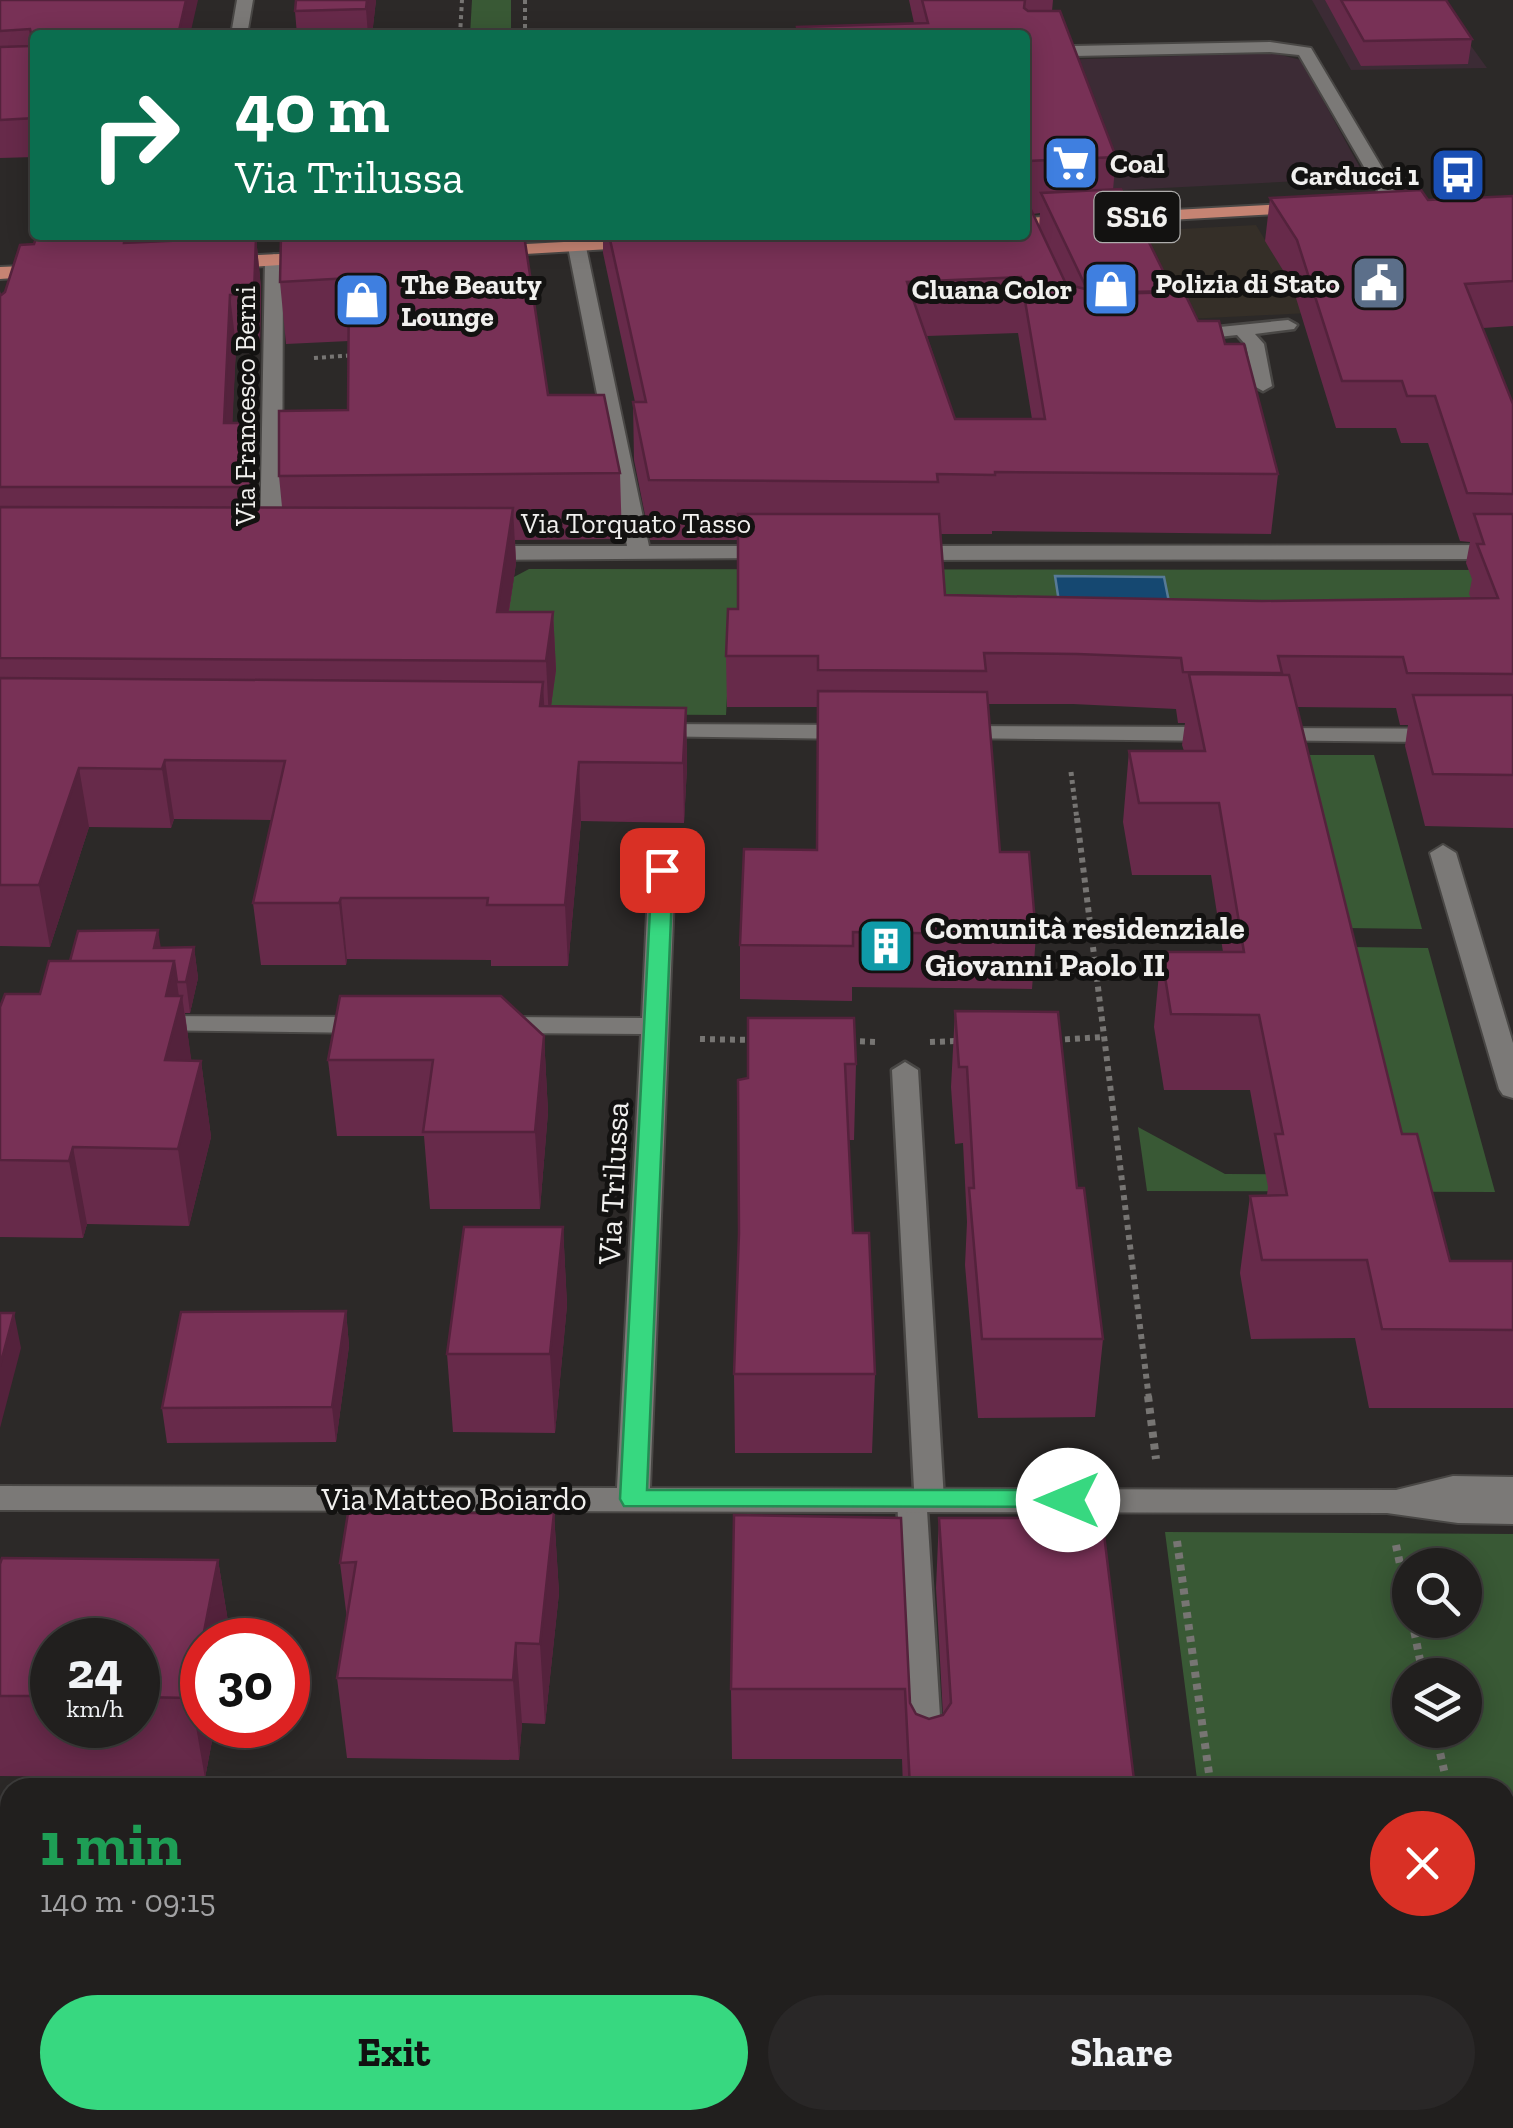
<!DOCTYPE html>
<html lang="en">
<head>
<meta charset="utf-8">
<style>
	:root { --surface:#211f1e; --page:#292727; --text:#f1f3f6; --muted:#a2a2a4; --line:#3e3d3c; --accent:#37d880 }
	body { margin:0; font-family:"Zilla Slab",serif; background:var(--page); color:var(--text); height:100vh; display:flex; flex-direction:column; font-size:38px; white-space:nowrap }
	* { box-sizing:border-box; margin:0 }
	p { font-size:32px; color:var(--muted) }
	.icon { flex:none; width:55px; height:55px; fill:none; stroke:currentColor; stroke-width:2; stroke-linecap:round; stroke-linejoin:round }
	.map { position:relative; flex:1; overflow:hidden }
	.side { position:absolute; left:0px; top:1778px; width:1515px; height:352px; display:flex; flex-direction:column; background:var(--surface); border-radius:30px 30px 0 0; box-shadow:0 5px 25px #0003,0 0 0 2px var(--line) }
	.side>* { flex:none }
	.guide { position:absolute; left:30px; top:30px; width:1000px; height:210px; border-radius:10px; box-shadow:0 5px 25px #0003,0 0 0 2px var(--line); background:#0b6e4f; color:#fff; overflow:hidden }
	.buttons { position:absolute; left:1392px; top:1548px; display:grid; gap:20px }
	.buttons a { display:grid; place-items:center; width:90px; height:90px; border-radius:50%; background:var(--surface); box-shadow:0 5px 25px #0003,0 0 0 2px var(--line); font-size:50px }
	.speed { position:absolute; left:30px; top:1618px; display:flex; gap:20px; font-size:50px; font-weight:700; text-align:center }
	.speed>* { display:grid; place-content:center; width:130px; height:130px; border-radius:50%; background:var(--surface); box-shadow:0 5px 25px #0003,0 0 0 2px var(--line); line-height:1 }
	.speed small { font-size:25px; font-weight:400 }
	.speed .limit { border:15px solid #d22; background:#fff; color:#111 }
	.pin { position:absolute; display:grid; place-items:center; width:85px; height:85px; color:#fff; margin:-42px; border-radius:20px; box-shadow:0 5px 15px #0006 }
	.me { position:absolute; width:110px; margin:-55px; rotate:270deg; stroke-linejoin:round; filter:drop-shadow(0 0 8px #0008) }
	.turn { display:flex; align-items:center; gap:35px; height:210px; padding:0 40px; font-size:45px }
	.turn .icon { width:130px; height:130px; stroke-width:2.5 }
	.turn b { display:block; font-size:70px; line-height:85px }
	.round { display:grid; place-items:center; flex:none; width:105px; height:105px; border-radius:52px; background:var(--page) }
	.head { display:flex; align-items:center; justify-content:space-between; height:170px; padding:0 40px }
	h1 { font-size:60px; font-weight:700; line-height:75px; color:#1e9e55 }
	.cta { display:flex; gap:20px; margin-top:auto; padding:20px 40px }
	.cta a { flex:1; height:115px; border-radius:60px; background:var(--accent); color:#111; font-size:40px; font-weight:700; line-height:115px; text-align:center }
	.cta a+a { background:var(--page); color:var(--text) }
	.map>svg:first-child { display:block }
</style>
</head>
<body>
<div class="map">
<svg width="1513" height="2128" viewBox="0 0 1513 2128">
	<rect width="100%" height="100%" fill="#2c2928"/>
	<path fill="#3c2b35" d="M1312,0h126l49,68 -136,2z
		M1273,53l28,7 63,115 -3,3 -336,17v-134z"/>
	<path fill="#352f28" d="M1256,225l53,88 -221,11 -39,-88z
		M5,1799h5v321h660v8h-670v-309z"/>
	<path fill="#395935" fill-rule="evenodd" d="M472,0h39v35h-41z
		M529,569l984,1 -32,54 -752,36 -3,55 -176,-1 5,-44 -149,-1 101,-47 7,-45z
		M1302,755h72l48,174 -77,-1z
		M1350,947l78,1 67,244 -348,-1 -9,-64 87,47 143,1z
		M1165,1532l348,2v594h-306l-1,-8h299v-332l-307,-1zM1465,1565v55h-55v-55zM1410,1675h55v55h-55z
		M671,2120h196v8h-197z"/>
	<path fill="#154871" stroke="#577a96" stroke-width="2.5" d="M1055,576l109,1 5,25h-110z"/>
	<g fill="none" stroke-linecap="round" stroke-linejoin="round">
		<g stroke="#494745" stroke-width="5">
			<path id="service" d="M1288,320l9,5 -3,4 -39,5 9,10 8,42 -9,5 -9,-5 -8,-41 -9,-10 -47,5 -9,-5 9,-5z
				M905,1062l13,8 26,430 -5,8 -12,2 15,238 -5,9 -11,4 -11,-4 -5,-9 -13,-249 5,-8 12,-2 -22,-419z"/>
		</g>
		<g stroke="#494745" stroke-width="4">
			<path id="minor" d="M237,0h16l-6,35h-16z
				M1270,42l41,6 92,155 -3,4h-12l-3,-4 -86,-148 -29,-3 -245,5v-10z
				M577,242l9,5 63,299h124l11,7 -3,5 -300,2 -11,-7 11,-7h146l-59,-299z
				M274,254l9,6 -1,281 -11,6 -11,-6 5,-281z
				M1513,545v14l-607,1 -11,-7 11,-7z
				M651,724l202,1 12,7 -12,7 -210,-3 -4,-5z
				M956,726l262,1 12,7 -12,7 -270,-3 -4,-5z
				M1266,728l247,1v14l-255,-3 -4,-5z
				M1443,845l13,8 57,190v55l-10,-3 -4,-6 -69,-236z
				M662,863l13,8 -25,617 746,2 57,-14 60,1v47l-55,-1 -71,-10 -1387,-3v-24l617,2 24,-454 -145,-1 -14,-8 14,-8 146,1 7,-147z
				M151,1016l217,1 14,8 -14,8 -227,-3 -4,-6 4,-6z"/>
		</g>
		<g stroke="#494745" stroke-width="4">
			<path id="primary" d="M1307,203l6,1v8l-288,16v-10z
				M638,238l9,5 -3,4 -153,9 -9,-5 9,-5z
				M318,252l7,2v8l-104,7 -9,-6 9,-6z
				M48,265l7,2v8l-55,4v-12z"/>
		</g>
		<path stroke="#777573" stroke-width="4" stroke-dasharray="4 4" stroke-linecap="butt" d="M525,0v35
			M460,35l2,-35
			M314,358l42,-3"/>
		<path stroke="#777573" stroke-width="5" stroke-dasharray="4 4" stroke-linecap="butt" d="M1071,772l6,48"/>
		<path stroke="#777573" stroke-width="6" stroke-dasharray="5 5" stroke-linecap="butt" d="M1077,818l72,581
			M700,1039l53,1
			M1055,1040l48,-3
			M850,1041l28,1
			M930,1042l28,-1"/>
		<path stroke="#777573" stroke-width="8" stroke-dasharray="6 6" stroke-linecap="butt" d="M1148,1396l8,63
			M1177,1541l34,247
			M1396,1545l14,67
			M1412,1620l11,55
			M1435,1730l13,58
			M1505,1826h8
			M1505,1985h8
			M1505,2042h8
			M445,2120v8
			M1216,2120l1,8"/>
		<use href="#service" fill="#7b7977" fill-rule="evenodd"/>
		<use href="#minor" fill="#7b7977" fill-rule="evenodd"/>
		<use href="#primary" fill="#c68473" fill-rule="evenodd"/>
	</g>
	<path fill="#672a4a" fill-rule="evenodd" d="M0,0l35,35v122l-35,1z
		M296,0h80l-4,35h-75l-2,-24z
		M909,0h144l-1,11 64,146 -3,33 18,26 42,75 25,30 27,23 53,130 -7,60 -279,-3v3h-52l5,61 317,6 209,-3 -2,-4 3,-15 -6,-16 4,-21 -10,-1 -32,-98h-27l-5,-15h-60l-44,-143 -27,-44 5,-43 158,2 85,-4v130l-30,2 30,76v424l-88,-2 -20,-80 3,-21h-8l-4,-17 -99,-1 105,427 48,127h63v147h-144l-14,-70 -104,1 -11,-66 10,-77 17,-1 1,-8 -18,-97h-86l-10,-63 7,-75h62l-12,-77h-79l-9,-53 6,-71h55l-2,-6 3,-22h-7l-2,-14 -103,-5h-85l12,148 36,83 -4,54 -180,-2v14l-112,-2v-54l77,-95v-143h-90l-1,-51 12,-47v-69h-88l-16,-80 -1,-58h2l-32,-149v-18h422v-200h-228v-8l117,-4zM1040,213l-1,14 -6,-13zM1018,333l14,86h-77l-28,-83z
		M1325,0h121l26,39 -4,25 -107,2z
		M37,235h100l-1,8 120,-6 5,51 -1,57 -24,2 -4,76h20l5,54v30h25l-3,-31 69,-66 1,-69 -63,3 -6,-62 1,-47 267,160 72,78 2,66 -107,1 1,23 -7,49h44l3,58 -5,36 135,2 1,59 -3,56 -103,-2 -13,145h-77v-6l-144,-1 -1,6h-85l-8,-62 19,-83 -98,-1 -3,9 -82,-1 -39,120 -50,-1v-655l1,4 4,-3 29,-48z
		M194,947l4,31 -8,35h-5l6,48h10l10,76 -22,89 -102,-2 -4,14 -83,-1v-230l40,-13 30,-33 91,-13z
		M955,1011l122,177 26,151 -8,78 -117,1 -13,-153 2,-43 -4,-79 -8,1 -4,-57z
		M748,1018l108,46 -2,76h-5l4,93 22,141 -3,79h-137l-1,-79 14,-296z
		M544,1036l4,76 -8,97h-110l-6,-73h-87l-9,-76z
		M563,1227l4,78 -12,128 -102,-1 -6,-78z
		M346,1311l3,35 -13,96 -169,1 -5,-35z
		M554,1513l5,80 -14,131 -23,-1 -3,37 -172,-2 -10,-80 10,-59 -7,-56z
		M901,1518l9,185 6,11 13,5 14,-4 -7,-127 3,-70 196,270h-232l-1,-29h-170l-1,-70z
		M218,1560l13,80h-29v85h13l-10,53 -205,-2v-212zM52,1640h86v85h-86z
		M920,2120h244l-1,8h-243z"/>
	<path fill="#54223c" d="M186,0h12l-8,35h-12z
		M367,0h9l-4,35h-4l-2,-26z
		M1028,161l-3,50v-37z
		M132,235h5l-3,22z
		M256,237l5,51 -1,57 -6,-51z
		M230,295l6,52 -6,131 -6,-55z
		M252,423l5,54 -1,65 -6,-55z
		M513,508l3,55 -15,98 -4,-49z
		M553,612l3,58 -7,50 -3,-59z
		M543,682l3,59 -6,-35z
		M686,708l1,59 -3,56 -1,-60z
		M165,760l9,59 -3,9 -9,-59z
		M579,762l2,59 -13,145 -3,-61z
		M79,768l10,59 -39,120 -11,-62z
		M341,898l6,61 -1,6 -7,-62z
		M158,930l5,31 -9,-13z
		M194,947l4,31 -8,35 -4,-31z
		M174,961l6,43 2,-8 11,75 -28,-11 1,-64z
		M544,1036l4,76 -8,97 -5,-77z
		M201,1061l10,76 -22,89 -11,-77z
		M73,1147l14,77 -4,14 -14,-77z
		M563,1227l4,78 -12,128 -5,-79z
		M346,1311l3,35 -13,96 -4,-35z
		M14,1313l7,35 -21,80v-62z
		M554,1513l5,80 -14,131 -5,-80z
		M218,1560l13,80h-28z
		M202,1641v84h13l-10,53 -14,-80z
		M516,1643l6,80 -3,37 -6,-80z"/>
	<path fill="#783156" stroke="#54223c" stroke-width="2.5" fill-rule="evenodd" d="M0,0h186l-8,35h-143v83l-35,2v-73l30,-1 3,-4 -3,-13 -30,2z
		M296,0h71l-1,9 -71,2z
		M922,0h103l-1,8 4,3h32l56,146 -88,4 -3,13v-139h-226l-2,-8 131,-4z
		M1341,0h105l26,39 -108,2z
		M1121,189l10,27h5l37,75 -44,1 -43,-5 -45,-94z
		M1421,190l7,10 85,-4v85l-48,3 48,120v90l-46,-1 -32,-97h-28l-5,-15h-60l-45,-141 -27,-42z
		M1025,197l41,87 37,10 81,-2 14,29h21l6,23h19l34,130 -283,-2v3l-58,-1 1,8 -289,-2 -16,-78h13l-37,-167h416zM1021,277l24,142h-90l-48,-137z
		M37,235h88l-1,8 132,-6 -2,57 -24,1 -6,128h28l-2,64h-250v-191l5,-4 15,-47 14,-1z
		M281,235h243l24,160h56l16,78 -341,3v-65l69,-1 1,-132 -69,4z
		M0,507l513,1 -16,104h56l-7,49 -546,-3z
		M738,514h201l6,81 317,6 236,-3 -21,-54h7l-10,-30h39v160l-106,-1 -4,-16 -125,-1 4,17 -99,-1 -2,-14 -104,-4 -93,-1 2,18 -168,-1v-14h-92l2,-47h10z
		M1189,674l100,1 113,459h15l33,127h63v69l-131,-1 -15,-69h-105l-12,-64 37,-1 -12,-61h8l-24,-119 -88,-1 -10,-62h83l-25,-149h-80l-10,-52h76z
		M0,678l543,4 -3,24 146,2 -3,55 -104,-1 -14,143h-78l1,-7h-147l-2,5h-86l32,-142 -120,-1 -3,9 -83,-1 -40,117h-39z
		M818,691l169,1 13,160h29l7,83 -183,-3v14l-113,-1 4,-96 73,1z
		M1413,695h100v80l-80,-1z
		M158,930l-4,18 40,-1 -8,35h-9l-3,-21h-104l8,-30z
		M49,961h125l-8,35h16l-17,64 36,1 -23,88 -105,-2 -4,14 -69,-1v-153l5,-13h35z
		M340,996h161l43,40 -9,96h-112l10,-72h-105z
		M955,1011l103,1 19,176h7l19,151h-121l-13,-151h5l-7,-121h-8z
		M748,1018h106l2,46h-11l8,169h16l6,141h-141l5,-141 -1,-153 10,-2z
		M464,1227h99l-13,127h-103z
		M346,1311l-14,96 -170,1 19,-96z
		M0,1313h14l-14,53z
		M348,1513h206l-14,131 -24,-1 -3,37 -176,-2 19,-116 -16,1z
		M734,1515l167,3 9,185 6,11 13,5 14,-4 8,-12 -12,-185h163l33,270h-225l-5,-99h-174z
		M2,1558l216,2 -27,138 -53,-1v-57h-86v56h-52v-132z"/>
	<path fill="#37d880" stroke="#248c53" stroke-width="2.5" d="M662,864l11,6 -26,620h421l9,3 4,7 -4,7 -453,-1 -4,-7 32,-629z"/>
	<defs>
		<g id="supermarket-square" transform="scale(2.875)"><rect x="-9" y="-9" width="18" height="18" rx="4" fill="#3f7fe0" stroke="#131211"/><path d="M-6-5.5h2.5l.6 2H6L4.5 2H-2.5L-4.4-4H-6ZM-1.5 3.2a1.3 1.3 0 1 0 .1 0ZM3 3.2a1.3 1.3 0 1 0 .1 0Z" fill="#fff"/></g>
		<g id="bus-square" transform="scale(2.875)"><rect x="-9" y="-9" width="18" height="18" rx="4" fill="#1a4fb4" stroke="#131211"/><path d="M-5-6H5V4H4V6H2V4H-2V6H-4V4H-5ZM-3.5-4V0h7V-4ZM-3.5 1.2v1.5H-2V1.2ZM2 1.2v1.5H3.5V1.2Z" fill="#fff"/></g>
		<g id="civic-square" transform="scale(2.875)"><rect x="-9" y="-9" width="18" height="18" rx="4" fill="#5c6f8a" stroke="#131211"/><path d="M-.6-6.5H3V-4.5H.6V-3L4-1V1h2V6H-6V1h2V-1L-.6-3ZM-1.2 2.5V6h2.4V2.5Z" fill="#fff"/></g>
		<g id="shop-square" transform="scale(2.875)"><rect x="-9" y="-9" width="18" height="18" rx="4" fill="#3f7fe0" stroke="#131211"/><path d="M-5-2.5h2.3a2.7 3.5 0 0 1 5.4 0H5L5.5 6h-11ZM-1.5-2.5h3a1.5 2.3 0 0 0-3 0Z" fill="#fff"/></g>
		<g id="building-square" transform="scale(2.875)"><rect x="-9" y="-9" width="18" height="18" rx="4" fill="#0f9aa8" stroke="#131211"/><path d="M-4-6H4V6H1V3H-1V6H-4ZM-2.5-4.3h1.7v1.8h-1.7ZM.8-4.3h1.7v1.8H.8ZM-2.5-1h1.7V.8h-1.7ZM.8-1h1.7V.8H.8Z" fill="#fff"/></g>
	</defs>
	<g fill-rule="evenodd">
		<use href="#supermarket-square" x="1071" y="163"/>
		<use href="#bus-square" x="1458" y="175"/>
		<use href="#civic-square" x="1379" y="283"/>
		<use href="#shop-square" x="1111" y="289"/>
		<use href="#shop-square" x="362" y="300"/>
		<use href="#building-square" x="886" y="946"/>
	</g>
	<g text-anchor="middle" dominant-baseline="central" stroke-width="10" stroke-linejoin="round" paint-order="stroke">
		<g font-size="28" font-weight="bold" fill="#f1f0ee" stroke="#131211" text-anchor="end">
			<text x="1110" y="163" text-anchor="start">Coal</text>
			<text x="1419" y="175">Carducci 1</text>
			<text x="1340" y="283">Polizia di Stato</text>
			<text x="401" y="284" text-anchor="start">The Beauty<tspan x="401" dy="32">Lounge</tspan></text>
			<text x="1072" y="289">Cluana Color</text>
		</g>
		<g font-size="28" fill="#f1f0ee" stroke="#131211">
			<text transform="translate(245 406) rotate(-90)">Via Francesco Berni</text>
			<text x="636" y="523">Via Torquato Tasso</text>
		</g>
		<rect fill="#131211" stroke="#aeadac" stroke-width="2.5" x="1094.5" y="192" width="85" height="50" rx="8"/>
		<g font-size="30" font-weight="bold" fill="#f1f0ee">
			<text x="1137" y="217">SS16</text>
		</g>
		<g font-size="32" font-weight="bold" fill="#f1f0ee" stroke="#131211" text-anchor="start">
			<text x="925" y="928">Comunità residenziale<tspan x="925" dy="37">Giovanni Paolo II</tspan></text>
		</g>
		<g font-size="32" fill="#f1f0ee" stroke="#131211">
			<text transform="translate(613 1183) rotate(-87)">Via Trilussa</text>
			<text x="454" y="1499">Via Matteo Boiardo</text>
		</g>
	</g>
</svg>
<div class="buttons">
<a><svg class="icon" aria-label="search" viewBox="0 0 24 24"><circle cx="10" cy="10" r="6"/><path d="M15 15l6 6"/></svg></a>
<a><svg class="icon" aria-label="layers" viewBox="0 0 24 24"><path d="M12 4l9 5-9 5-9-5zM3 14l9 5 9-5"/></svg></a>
</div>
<div class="speed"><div>24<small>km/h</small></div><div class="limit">30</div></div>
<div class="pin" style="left:662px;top:870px;background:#d93025"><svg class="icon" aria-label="arrive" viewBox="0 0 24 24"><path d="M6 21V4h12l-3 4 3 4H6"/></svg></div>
<svg class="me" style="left:1068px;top:1500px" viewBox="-20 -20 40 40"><circle r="19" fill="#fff"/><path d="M0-13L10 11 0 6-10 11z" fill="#37d880"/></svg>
<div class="guide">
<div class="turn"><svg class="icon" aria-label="right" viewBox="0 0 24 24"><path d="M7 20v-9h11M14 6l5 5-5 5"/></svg><div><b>40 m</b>Via Trilussa</div></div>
</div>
<section class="side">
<div class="head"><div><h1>1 min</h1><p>140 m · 09:15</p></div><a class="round" style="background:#d93025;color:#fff"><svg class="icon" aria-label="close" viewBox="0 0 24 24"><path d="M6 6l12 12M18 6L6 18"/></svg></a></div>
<div class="cta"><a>Exit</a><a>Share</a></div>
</section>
</div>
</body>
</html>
